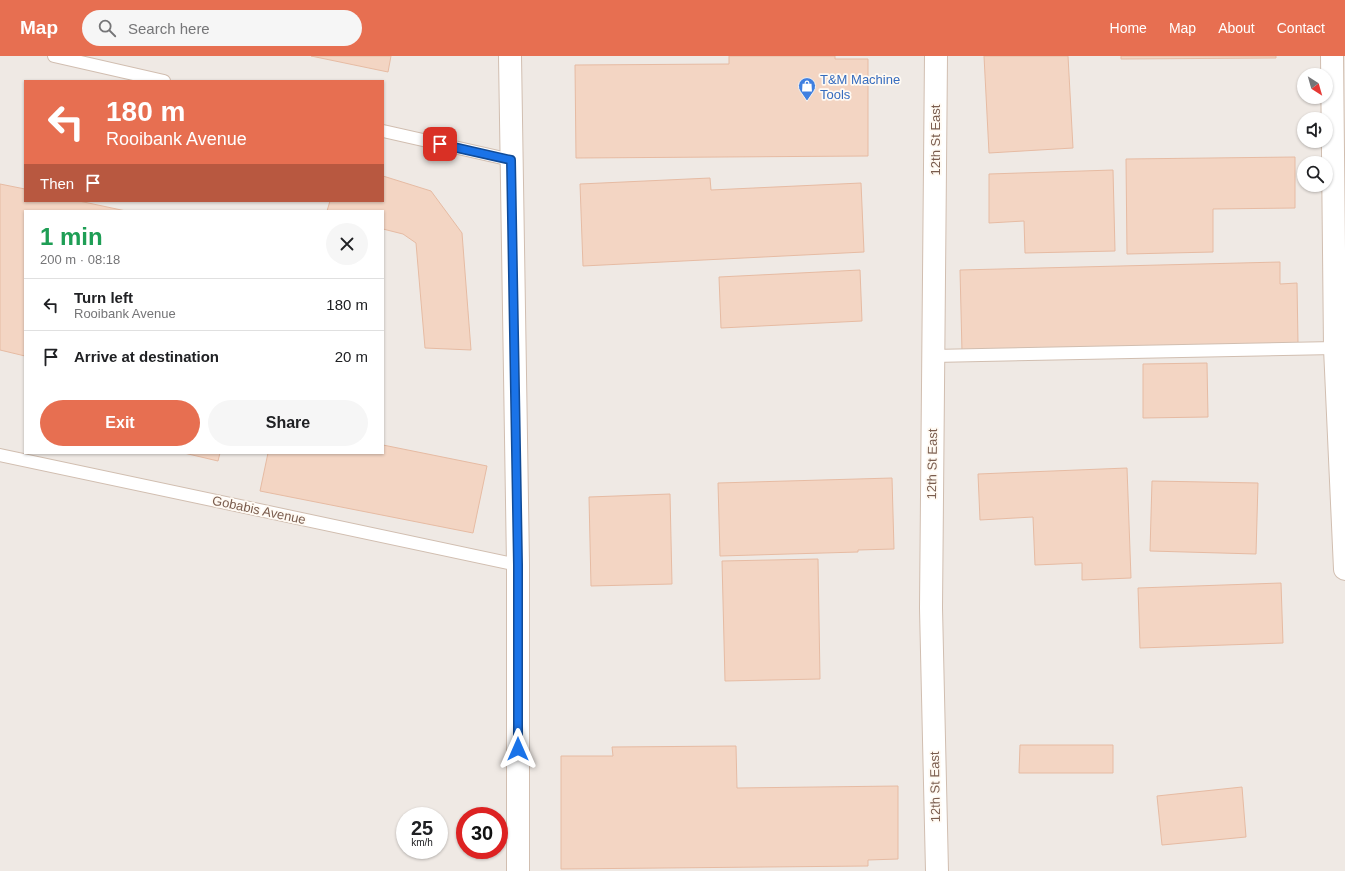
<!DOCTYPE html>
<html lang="en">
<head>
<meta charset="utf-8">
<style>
	:root { --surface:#fff; --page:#f6f6f6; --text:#202124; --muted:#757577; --line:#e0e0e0; --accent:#e76f51 }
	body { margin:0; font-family:Helvetica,sans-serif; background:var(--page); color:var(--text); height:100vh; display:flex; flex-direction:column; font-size:15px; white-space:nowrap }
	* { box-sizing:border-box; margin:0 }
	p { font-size:13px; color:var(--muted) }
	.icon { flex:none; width:22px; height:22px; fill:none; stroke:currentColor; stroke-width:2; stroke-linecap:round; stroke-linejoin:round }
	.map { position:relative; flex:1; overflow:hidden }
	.sheet { position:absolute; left:24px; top:154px; width:360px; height:244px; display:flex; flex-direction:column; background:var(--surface); border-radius:0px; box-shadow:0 1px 3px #0004 }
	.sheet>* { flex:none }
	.banner { position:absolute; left:24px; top:24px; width:360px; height:122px; border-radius:0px; box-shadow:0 1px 3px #0004; background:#e76f51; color:#fff; overflow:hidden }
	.needle { width:26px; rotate:143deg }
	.buttons { position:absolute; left:1297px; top:12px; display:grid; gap:8px }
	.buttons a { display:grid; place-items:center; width:36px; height:36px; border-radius:50%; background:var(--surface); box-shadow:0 1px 3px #0004; font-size:20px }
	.speed { position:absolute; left:396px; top:751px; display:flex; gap:8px; font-size:20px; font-weight:700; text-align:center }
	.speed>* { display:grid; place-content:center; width:52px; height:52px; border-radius:50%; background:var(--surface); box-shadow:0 1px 3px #0004; line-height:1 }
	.speed small { font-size:10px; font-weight:400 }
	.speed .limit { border:6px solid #d22; background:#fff; color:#111 }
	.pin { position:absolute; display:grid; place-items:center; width:34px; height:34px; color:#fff; margin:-17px; border-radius:8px; box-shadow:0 2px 6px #0006 }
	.me { position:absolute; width:44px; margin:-22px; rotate:0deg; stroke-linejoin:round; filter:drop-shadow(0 0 3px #0008) }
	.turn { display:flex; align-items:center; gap:14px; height:84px; padding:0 16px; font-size:18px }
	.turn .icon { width:52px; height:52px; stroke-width:2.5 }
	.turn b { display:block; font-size:28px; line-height:34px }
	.then { display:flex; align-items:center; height:38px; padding:0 16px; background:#0003; gap:8px; font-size:15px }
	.round { display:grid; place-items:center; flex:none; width:42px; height:42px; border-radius:21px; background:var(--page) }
	.summary { display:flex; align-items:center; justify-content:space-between; height:68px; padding:0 16px }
	h1 { font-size:24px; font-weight:600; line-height:30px; color:#1e9e55 }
	.button { display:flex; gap:8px; margin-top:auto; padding:8px 16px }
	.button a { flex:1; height:46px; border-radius:24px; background:var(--accent); color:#fff; font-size:16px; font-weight:600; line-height:46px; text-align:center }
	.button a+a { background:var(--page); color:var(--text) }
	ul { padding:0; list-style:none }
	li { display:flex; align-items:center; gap:12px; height:52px; padding:0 16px; border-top:1px solid var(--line) }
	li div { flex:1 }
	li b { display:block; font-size:15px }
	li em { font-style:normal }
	header { display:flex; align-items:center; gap:24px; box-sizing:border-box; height:56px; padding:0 20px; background:var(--accent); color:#fff }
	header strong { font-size:19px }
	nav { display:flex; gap:22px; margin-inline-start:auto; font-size:14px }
	.search { width:280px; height:36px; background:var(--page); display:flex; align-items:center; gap:10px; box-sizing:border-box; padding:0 14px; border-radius:22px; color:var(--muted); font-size:15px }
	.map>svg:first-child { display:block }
</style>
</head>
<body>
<header>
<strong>Map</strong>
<div class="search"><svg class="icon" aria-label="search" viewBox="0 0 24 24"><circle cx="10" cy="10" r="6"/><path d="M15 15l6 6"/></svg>Search here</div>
<nav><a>Home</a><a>Map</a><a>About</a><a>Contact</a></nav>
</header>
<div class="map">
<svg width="1345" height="815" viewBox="0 0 1345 815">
	<rect width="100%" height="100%" fill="#fdf6ec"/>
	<path fill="#efe9e4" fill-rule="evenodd" d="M0,0h1345v815h-1345zM1304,19h22v22h-22zM25,25h358v120h-358zM1304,63h22v22h-22zM1304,107h22v22h-22zM25,155h358v242h-358zM405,760h34v34h-34zM465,760h34v34h-34z"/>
	<path fill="#f3d5c3" stroke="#e6bba3" d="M311,0h80l-3,16z
		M729,0h106v3h33v97l-292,2 -1,-93 154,-1z
		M984,0h84l5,92 -84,5z
		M1121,0h155v2l-155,1z
		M1295,101v51l-82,1v43l-86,2 -1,-95z
		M1113,114l2,81 -90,2 -1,-32 -35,2v-49z
		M383,120l48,15 31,42 9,117 -46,-2 -9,-105 -13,-9 -20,-5v-18h-56l3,-10h53z
		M710,122l1,12 150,-7 3,69 -281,14 -3,-82z
		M0,128l25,5v12h54l47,10h-101v145l-25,-6z
		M1280,206v22l17,-1 1,60 -336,9 -2,-82z
		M860,214l2,51 -141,7 -2,-51z
		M1207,307l1,54 -65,1v-54z
		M383,389l104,21 -14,67 -213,-42 8,-38h115z
		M184,397h36l-2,8z
		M1127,412l4,110 -49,2v-17l-47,2 -2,-48 -53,3 -2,-46z
		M892,422l2,71 -36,1v2l-138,4 -2,-73z
		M1152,425l106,2 -2,71 -106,-3z
		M670,438l2,90 -81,2 -2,-89z
		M818,503l2,120 -95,2 -3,-120z
		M1281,527l2,60 -143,5 -2,-60z
		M1020,689h93v28h-94z
		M736,690l1,42 161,-2v73l-30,1v6l-307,3v-113h52l-1,-9z
		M1242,731l4,50 -84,8 -5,-49z"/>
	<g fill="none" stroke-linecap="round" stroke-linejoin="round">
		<g stroke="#d1beb0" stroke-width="14">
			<path id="service" d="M54,0l110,25
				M383,75l128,29
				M933,300l402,-8
				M0,399l518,110"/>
		</g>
		<g stroke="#d1beb0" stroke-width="24">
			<path id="minor" d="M510,0l8,509v306
				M936,0l-5,552 6,263
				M1332,0l3,292 10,221"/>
		</g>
		<use href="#service" stroke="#fff" stroke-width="12"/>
		<use href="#minor" stroke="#fff" stroke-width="22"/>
	</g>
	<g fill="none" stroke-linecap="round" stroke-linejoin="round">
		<g stroke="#114b97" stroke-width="10">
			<path id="route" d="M440,88l71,16 7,405v184"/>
		</g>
		<use href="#route" stroke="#1a73e8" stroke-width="7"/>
	</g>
	<defs>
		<g id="shop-pin" transform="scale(0.9)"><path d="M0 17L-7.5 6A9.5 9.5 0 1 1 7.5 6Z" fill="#3f7fe0" stroke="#fffaf3"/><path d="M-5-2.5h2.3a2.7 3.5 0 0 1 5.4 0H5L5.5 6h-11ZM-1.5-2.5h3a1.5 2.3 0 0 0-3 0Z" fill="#fff"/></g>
	</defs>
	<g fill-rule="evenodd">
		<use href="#shop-pin" x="807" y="30"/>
	</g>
	<g text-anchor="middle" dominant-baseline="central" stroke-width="3.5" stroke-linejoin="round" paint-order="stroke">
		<g font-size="13" fill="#366cbe" stroke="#fffaf3" text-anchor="start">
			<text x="820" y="23">T&amp;M Machine<tspan x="820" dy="15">Tools</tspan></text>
		</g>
		<g font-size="13" fill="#7a5c4d" stroke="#fffaf3">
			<text transform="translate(935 84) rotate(-90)">12th St East</text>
			<text transform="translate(932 408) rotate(-89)">12th St East</text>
			<text transform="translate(259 454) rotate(12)">Gobabis Avenue</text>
			<text transform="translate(935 731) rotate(-91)">12th St East</text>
		</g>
	</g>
</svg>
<div class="buttons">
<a><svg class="needle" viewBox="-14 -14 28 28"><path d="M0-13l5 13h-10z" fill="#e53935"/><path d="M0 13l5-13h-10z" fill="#757577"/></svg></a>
<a><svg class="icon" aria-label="sound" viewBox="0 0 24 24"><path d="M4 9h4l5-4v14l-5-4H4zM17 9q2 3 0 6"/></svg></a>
<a><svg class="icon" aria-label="search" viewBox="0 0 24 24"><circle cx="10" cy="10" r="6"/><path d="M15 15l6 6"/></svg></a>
</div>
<div class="speed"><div>25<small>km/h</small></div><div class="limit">30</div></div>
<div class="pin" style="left:440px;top:88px;background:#d93025"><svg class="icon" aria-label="arrive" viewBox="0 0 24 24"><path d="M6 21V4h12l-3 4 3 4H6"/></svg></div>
<svg class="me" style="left:518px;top:693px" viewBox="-20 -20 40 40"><path d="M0-17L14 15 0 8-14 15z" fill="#1a73e8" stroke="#fff" stroke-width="4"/></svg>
<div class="banner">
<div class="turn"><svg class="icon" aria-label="left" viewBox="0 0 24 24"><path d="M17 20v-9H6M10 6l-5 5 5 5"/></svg><div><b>180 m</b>Rooibank Avenue</div></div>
<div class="then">Then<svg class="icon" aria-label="arrive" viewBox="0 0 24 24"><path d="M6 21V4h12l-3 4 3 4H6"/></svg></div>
</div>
<section class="sheet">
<div class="summary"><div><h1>1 min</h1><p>200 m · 08:18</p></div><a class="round"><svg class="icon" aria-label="close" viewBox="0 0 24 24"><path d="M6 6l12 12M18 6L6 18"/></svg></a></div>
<ul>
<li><svg class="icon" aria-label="left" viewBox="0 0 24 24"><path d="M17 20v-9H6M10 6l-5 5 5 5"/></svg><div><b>Turn left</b><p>Rooibank Avenue</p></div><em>180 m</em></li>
<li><svg class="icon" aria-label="arrive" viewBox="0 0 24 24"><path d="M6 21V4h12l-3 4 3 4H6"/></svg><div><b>Arrive at destination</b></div><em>20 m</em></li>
</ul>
<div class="button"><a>Exit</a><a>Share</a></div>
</section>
</div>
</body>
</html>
